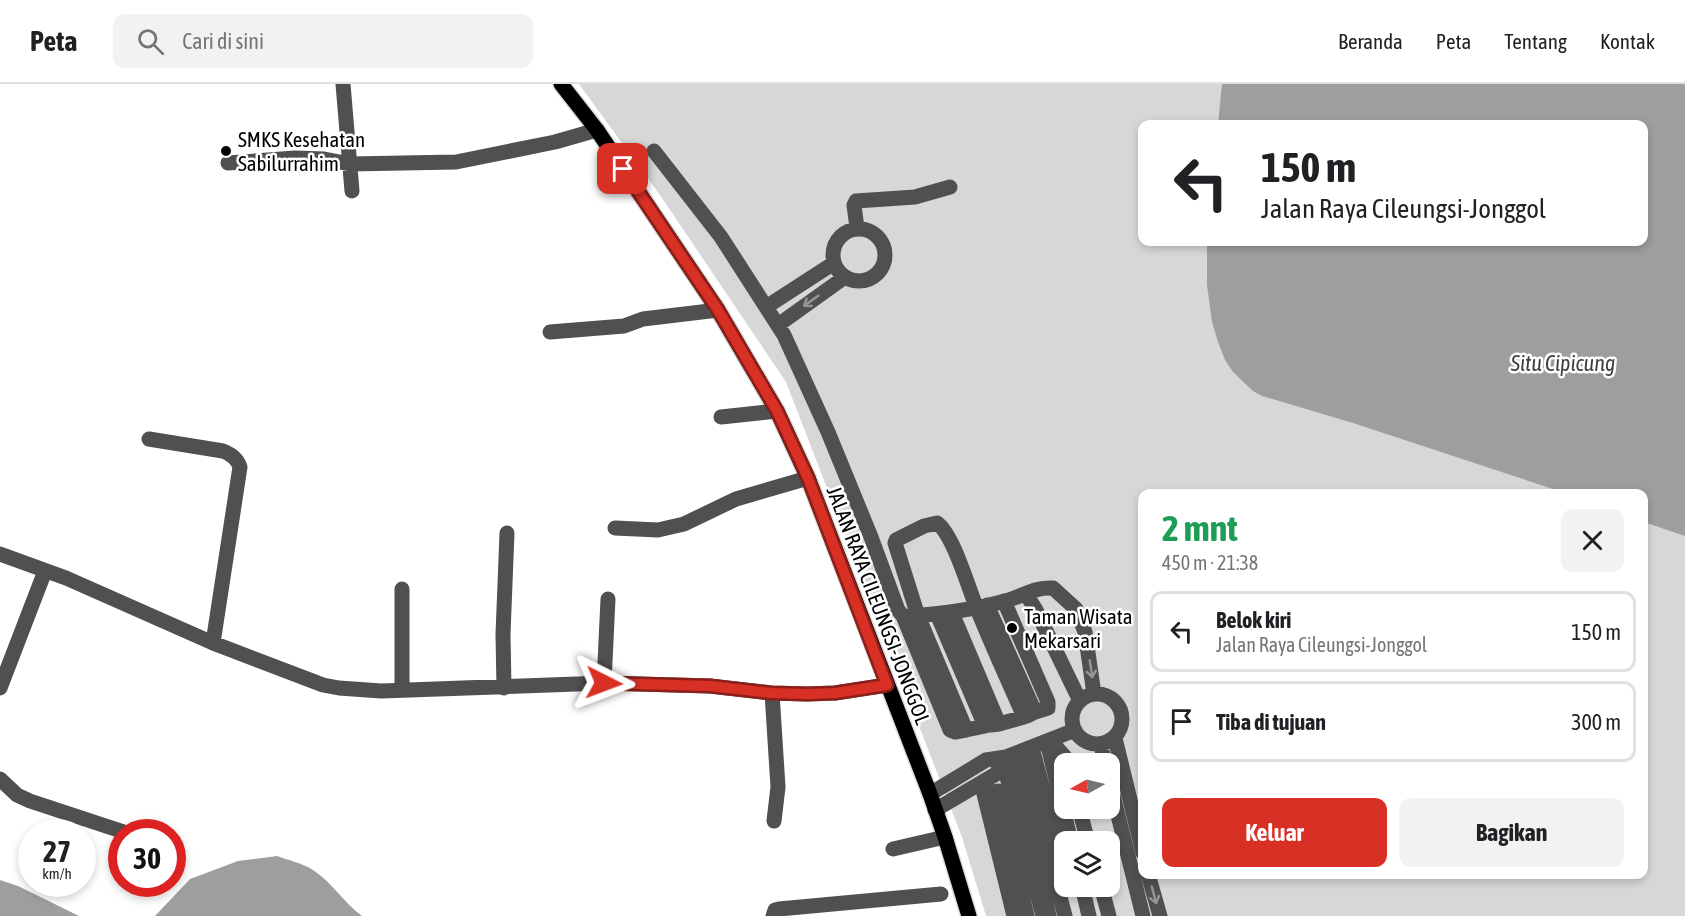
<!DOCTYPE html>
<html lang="id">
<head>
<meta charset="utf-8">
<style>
	:root { --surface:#fff; --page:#f2f2f2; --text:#202124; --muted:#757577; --line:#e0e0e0; --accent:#d93025 }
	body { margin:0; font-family:"Asap Condensed",sans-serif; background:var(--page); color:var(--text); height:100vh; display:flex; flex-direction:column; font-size:22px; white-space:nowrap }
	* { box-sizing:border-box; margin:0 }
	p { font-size:20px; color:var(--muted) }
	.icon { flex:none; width:33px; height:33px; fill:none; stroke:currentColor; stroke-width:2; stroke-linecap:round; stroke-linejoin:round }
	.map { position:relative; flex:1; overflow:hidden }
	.sheet { position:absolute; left:1138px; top:405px; width:510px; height:390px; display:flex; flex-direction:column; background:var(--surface); border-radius:12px; box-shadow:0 3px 9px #0003 }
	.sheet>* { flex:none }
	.guide { position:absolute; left:1138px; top:36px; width:510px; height:126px; border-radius:12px; box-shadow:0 3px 9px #0003; background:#fff; color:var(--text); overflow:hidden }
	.needle { width:39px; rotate:262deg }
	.controls { position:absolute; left:1054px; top:669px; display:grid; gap:12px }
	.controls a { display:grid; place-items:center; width:66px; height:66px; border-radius:12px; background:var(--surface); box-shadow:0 3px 9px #0003; font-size:30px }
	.speed { position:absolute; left:18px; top:735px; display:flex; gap:12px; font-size:30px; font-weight:700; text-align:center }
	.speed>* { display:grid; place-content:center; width:78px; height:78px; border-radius:50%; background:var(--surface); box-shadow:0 3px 9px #0003; line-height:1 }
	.speed small { font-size:15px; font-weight:400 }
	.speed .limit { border:9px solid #d22; background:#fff; color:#111 }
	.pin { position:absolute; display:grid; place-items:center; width:51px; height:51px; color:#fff; margin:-26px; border-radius:12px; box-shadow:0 3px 9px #0006 }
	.me { position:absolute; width:66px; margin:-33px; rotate:93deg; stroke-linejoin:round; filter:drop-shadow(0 0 4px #0008) }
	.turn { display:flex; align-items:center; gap:21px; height:126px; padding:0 24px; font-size:27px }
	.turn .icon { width:78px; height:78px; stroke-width:2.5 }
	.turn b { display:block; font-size:42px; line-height:51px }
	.round { display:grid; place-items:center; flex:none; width:63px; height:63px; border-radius:12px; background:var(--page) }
	.head { display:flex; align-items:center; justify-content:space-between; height:102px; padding:0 24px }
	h1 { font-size:36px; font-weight:700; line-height:45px; color:#1e9e55 }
	.cta { display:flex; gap:12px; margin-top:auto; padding:12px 24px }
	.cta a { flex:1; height:69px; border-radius:12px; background:var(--accent); color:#fff; font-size:24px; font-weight:700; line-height:69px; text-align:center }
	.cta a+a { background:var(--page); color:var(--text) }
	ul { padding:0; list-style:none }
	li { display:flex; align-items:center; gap:18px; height:81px; margin:0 12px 9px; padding:0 12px; border:3px solid var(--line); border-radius:12px }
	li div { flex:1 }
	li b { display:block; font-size:22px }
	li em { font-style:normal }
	header { display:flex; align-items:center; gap:36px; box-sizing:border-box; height:84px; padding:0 30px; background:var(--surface); border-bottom:2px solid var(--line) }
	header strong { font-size:28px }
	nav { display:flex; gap:33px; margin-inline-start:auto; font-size:21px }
	.search { width:420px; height:54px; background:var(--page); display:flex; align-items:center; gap:15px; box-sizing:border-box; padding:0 21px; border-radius:12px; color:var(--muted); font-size:22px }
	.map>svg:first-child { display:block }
</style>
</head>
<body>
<header>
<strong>Peta</strong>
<div class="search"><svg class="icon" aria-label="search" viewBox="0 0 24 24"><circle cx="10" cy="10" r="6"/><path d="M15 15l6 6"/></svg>Cari di sini</div>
<nav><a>Beranda</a><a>Peta</a><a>Tentang</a><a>Kontak</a></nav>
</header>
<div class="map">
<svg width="1685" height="832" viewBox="0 0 1685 832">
	<rect width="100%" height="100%" fill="#fff"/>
	<path fill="#d7d7d7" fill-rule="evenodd" d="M579,0h1106v832h-699l-24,-79 -176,-455 -126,-187zM1143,40h501v118h-501zM1143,410h501v380h-501zM1065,680h45v44h-45zM1065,758h45v44h-45z"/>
	<path fill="#9e9e9e" d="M1222,0h463v452l-41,-14v-28l-79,-1 -212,-70 -91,-27 -9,-5 -20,-19 -8,-12 -7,-18 -6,-20 -5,-37v-43h437v-118h-426z
		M277,772c11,4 25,7 36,14 19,12 31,33 49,46h-207l35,-37 48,-18z
		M0,796l18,6 61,30h-79z"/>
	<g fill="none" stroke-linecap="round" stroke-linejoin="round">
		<g stroke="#dbdbdb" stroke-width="18">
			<path id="major" d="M561,0l36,46 121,180 59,101 31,67 122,316 15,43 24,79"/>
		</g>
		<path stroke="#505050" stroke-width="15" d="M343,0l9,107
			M654,67l67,86 63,98 44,97 43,105 27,73 5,6 47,114 5,2 11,-2 -48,-114 -23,-73 1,-3 28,-14 13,-3c16,11 31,64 39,83 15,38 32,74 48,111l-25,7
			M228,79l67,-5 29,1 26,5 106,-2 99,-20 42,-12
			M857,144l-3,-23 2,-4 59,-4 35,-10
			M833 171a26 26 0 1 1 52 0a26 26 0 1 1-52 0Z
			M766,223l68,-44
			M778,241l67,-48
			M550,248l74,-6 19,-7 75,-9
			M721,333l56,-6
			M149,355l74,12c8,3 14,7 17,16l-27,176
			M615,444l43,2 26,-6 52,-25 72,-21
			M0,470l66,24 147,65 110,42 16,3 42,3 223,-8 106,3 62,7 35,1 28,-1 52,-8
			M1026,510l10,16 44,91
			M1004,517l44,101v6l-13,4
			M987,521l48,107 -8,4
			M952,529l47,111 -8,1
			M937,530l48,112 -19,4
			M909,532c32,-2 64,-6 96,-15 19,-5 28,-14 48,-13l23,21 9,23 9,62
			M604,599l4,-84
			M0,604l45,-117
			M504,604l-1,-54 4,-101
			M402,606v-101
			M772,609l6,94 -4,34
			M1072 635a25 25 0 1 1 50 0a25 25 0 1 1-50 0Z
			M1115,654l28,115
			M1101,661l4,19
			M1067,680l-2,-7 -8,-9 -8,2 22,92
			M0,695l17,16 13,6 94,31
			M1110,699l33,133
			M930,710l56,-34 20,-3 69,-27
			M1079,724l9,34
			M935,726l61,-36 10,-17
			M893,765l52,-12
			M1065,790l-31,-119 -10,5 41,156
			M1148,790l12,42
			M1082,802l7,30
			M1101,802l8,30
			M773,832l2,-6 4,-1 162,-15
			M1014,832l-30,-122 14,-3 29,125
			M1043,832l-36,-139 8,-9 34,148"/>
		<use href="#major" stroke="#000" stroke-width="15"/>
	</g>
	<defs><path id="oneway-shaft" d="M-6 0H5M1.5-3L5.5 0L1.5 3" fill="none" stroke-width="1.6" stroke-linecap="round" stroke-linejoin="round" transform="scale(1.5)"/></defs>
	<g stroke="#969696">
		<use href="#oneway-shaft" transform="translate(811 217) rotate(145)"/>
		<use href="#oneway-shaft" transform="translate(1091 585) rotate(82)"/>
		<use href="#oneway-shaft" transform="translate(1154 811) rotate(75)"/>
	</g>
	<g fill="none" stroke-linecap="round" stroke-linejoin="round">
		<g stroke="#8d1f18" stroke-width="15">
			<path id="route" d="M604,599l106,3 61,7 36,1 28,-1 52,-8 -79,-207 -31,-67 -59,-101 -95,-141"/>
		</g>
		<use href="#route" stroke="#d93025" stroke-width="10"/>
	</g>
	<g fill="#000" stroke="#fff" stroke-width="2">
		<circle cx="226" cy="67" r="6"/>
		<circle cx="1012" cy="544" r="6"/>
	</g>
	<g text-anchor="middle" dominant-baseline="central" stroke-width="5" stroke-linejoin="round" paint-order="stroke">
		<g font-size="21" fill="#000" stroke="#fff" text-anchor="start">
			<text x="238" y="55">SMKS Kesehatan<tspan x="238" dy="24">Sabilurrahim</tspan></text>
			<text x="1024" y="532">Taman Wisata<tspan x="1024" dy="24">Mekarsari</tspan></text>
		</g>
		<g font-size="21" fill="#000" stroke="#fff">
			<text transform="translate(879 521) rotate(69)">JALAN RAYA CILEUNGSI-JONGGOL</text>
		</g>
		<g font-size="22" font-style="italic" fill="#3f3f3f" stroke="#fff">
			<text x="1563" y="279">Situ Cipicung</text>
		</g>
	</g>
</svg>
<div class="controls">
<a><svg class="needle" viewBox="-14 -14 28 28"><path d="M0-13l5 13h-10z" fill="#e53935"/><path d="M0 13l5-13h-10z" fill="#757577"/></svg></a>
<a><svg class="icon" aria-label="layers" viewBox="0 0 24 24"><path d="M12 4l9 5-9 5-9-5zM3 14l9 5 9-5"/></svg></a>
</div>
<div class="speed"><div>27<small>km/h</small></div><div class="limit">30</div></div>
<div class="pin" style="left:623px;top:85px;background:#d93025"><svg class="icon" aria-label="arrive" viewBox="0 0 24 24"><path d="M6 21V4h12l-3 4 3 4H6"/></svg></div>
<svg class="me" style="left:604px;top:599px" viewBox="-20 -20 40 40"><path d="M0-17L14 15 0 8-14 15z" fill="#d93025" stroke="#fff" stroke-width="4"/></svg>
<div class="guide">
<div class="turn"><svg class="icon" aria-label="left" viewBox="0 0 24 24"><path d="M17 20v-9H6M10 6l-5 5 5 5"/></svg><div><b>150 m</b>Jalan Raya Cileungsi-Jonggol</div></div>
</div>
<section class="sheet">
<div class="head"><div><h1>2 mnt</h1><p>450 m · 21:38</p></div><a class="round"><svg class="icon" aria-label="close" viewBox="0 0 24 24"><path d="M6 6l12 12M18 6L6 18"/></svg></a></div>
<ul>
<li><svg class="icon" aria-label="left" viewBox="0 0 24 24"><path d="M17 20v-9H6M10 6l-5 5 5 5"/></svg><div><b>Belok kiri</b><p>Jalan Raya Cileungsi-Jonggol</p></div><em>150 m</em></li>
<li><svg class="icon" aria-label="arrive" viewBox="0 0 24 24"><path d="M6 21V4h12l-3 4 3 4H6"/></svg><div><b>Tiba di tujuan</b></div><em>300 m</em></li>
</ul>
<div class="cta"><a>Keluar</a><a>Bagikan</a></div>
</section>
</div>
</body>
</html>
